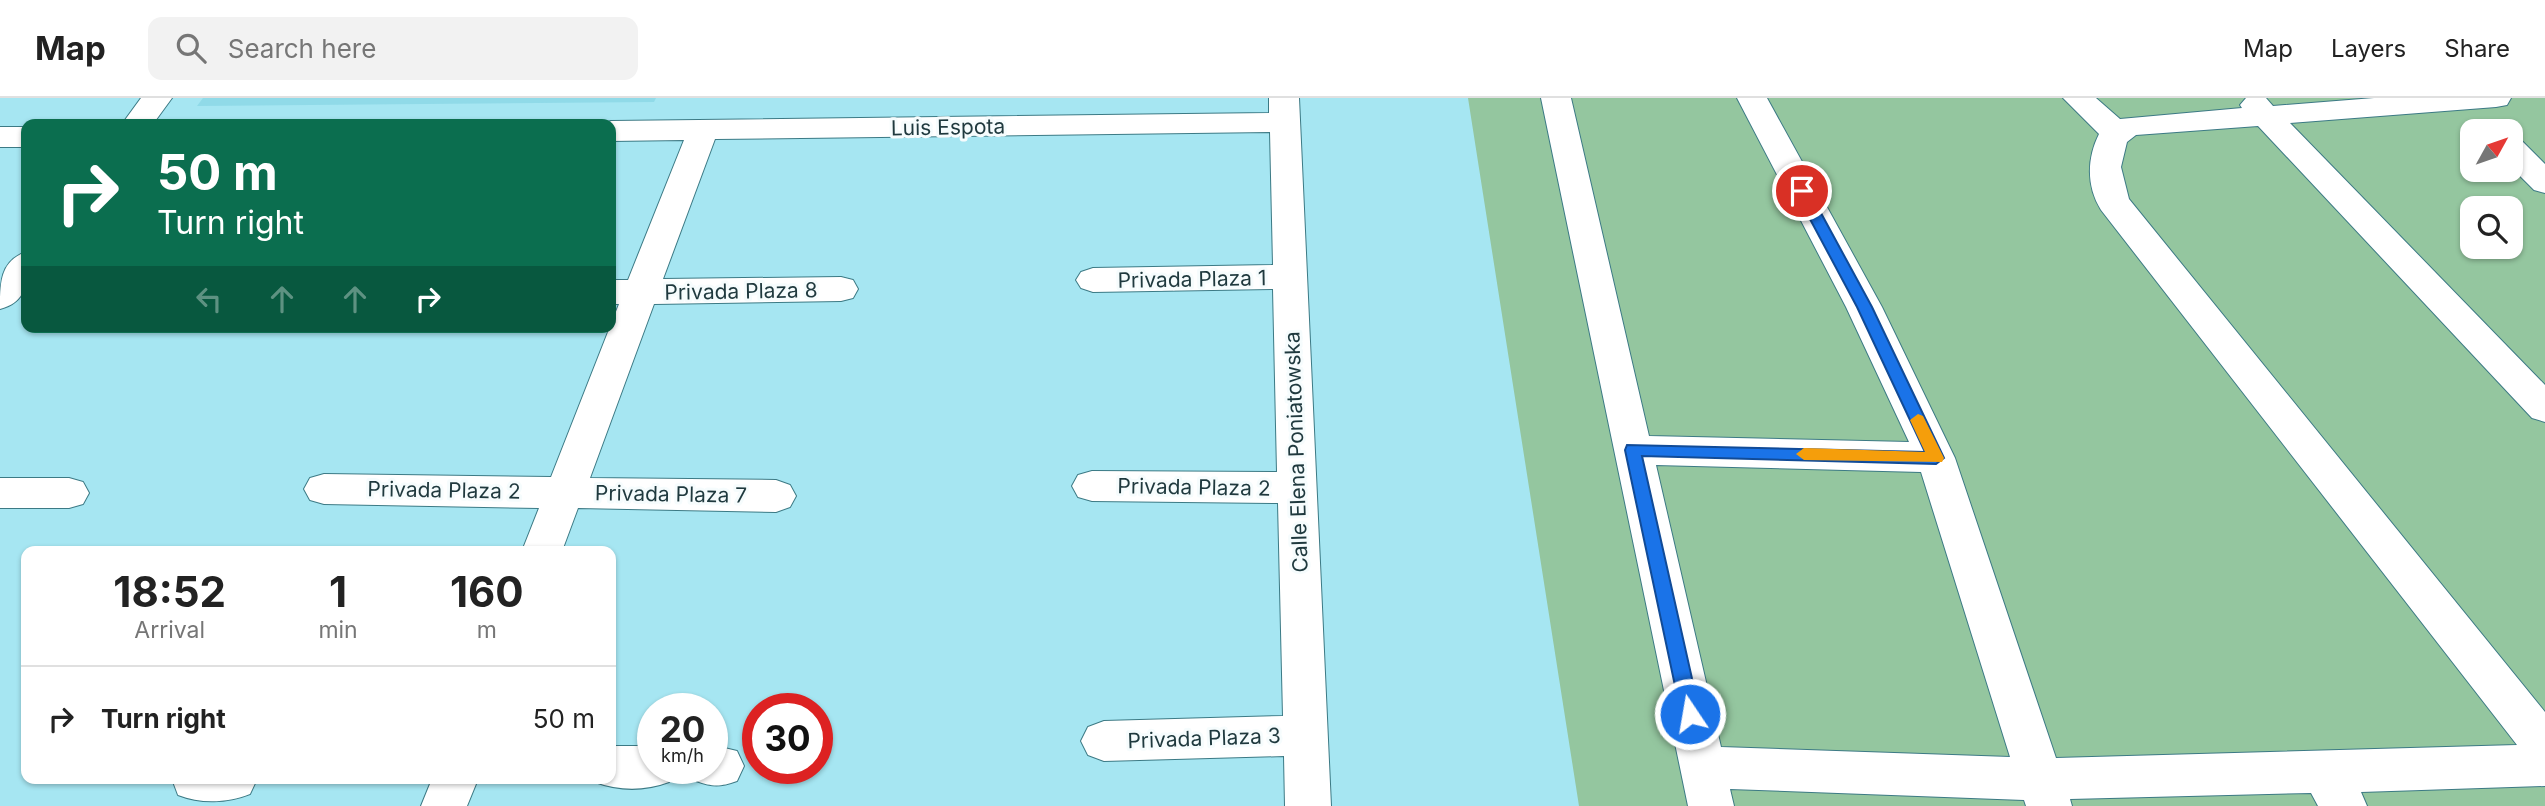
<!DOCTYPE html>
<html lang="en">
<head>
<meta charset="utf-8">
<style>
	:root { --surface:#fff; --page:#f2f2f2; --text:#222; --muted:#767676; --line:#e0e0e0 }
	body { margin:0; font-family:Inter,sans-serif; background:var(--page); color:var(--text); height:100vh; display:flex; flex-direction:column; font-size:26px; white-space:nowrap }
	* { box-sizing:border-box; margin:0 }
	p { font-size:23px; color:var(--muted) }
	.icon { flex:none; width:38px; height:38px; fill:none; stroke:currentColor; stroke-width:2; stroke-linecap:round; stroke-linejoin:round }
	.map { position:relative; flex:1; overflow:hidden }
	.sheet { position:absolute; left:21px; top:448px; width:595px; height:238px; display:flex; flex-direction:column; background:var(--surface); border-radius:14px; box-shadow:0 2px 5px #0004 }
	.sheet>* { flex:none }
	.hud { position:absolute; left:21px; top:21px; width:595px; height:214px; border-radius:14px; box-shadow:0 2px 5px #0004; background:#0b6e4f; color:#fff; overflow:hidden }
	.needle { width:46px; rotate:50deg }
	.controls { position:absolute; left:2460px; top:21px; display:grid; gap:14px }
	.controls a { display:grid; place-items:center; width:63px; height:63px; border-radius:14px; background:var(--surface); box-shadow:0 2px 5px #0004; font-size:35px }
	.speed { position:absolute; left:637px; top:595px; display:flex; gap:14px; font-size:35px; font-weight:700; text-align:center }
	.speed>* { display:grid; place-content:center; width:91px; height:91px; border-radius:50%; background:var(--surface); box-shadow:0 2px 5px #0004; line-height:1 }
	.speed small { font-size:18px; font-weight:400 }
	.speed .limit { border:10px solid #d22; background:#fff; color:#111 }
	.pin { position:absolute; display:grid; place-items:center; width:60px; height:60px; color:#fff; margin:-30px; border:4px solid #fff; border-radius:50%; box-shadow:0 2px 7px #0007 }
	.me { position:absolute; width:77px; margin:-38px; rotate:348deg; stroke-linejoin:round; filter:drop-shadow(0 0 5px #0008) }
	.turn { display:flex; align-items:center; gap:24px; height:147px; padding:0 21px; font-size:32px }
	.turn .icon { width:91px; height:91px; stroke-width:2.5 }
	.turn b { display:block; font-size:49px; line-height:60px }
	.lanes { display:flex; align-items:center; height:66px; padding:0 21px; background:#0003; justify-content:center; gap:35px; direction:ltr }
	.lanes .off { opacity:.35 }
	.eta { display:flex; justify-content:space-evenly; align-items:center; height:119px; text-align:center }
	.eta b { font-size:42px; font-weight:700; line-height:49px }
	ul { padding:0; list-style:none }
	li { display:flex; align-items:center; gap:21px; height:105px; padding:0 21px; border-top:2px solid var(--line) }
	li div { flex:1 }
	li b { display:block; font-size:26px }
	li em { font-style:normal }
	header { display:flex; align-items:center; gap:42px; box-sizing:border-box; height:98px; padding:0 35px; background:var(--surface); border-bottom:2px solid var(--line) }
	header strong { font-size:33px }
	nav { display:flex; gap:38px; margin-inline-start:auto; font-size:24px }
	.search { width:490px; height:63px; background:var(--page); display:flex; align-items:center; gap:18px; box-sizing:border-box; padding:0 24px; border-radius:14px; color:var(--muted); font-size:26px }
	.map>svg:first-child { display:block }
</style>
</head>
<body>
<header>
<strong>Map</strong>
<div class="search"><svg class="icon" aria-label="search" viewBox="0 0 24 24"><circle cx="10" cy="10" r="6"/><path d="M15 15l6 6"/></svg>Search here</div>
<nav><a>Map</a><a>Layers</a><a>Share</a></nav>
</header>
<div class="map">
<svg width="2545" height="708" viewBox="0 0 2545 708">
	<rect width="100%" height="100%" fill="#a6e6f2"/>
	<path fill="#90dae8" d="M203,0h453l-2,4 -457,4z"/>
	<path fill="#94c69f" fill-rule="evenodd" d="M1468,0h1077v708h-966zM2473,33h38v39h-38zM2473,110h38v39h-38z"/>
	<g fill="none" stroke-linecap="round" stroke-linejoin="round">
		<g stroke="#3c7a85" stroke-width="2">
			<path id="minor" d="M141,0h31l-19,26h-31z
				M1269,0h30l32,708h-46l-1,-50 -180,5 -16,-6 -7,-14 7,-14 16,-6 179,-5 -5,-213 -186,-2 -14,-4 -6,-11 6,-11 14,-4 185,1 -4,-183 -180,3 -12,-4 -5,-8 5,-8 12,-4 180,-3 -3,-133 -555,7 -52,140 178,-2 12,3 5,9 -5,9 -12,3 -187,3 -64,174 186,2 14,5 6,11 -6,11 -14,5 -198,-4 -16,43h-40l17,-43 -215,-4 -14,-4 -6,-11 6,-11 14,-4 227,3 68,-173h-8v-24h17l56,-140 -73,1v-17h-11l11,-3 658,-8z
				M1541,0h30l78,338 260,6 -63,-135 -109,-209h30l115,209 73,151 101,300 461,-13 -416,-535c-15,-24 -14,-52 -2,-76l-36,-36h33l24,21 122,-11 -2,-3 6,-7h20l7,8 101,-8h137l-4,7 -11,2 -206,16 255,262v37l-13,-4 -274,-292 -122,9 -9,7 -6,25 8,32 416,513v74l-184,6 6,14h-49l-7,-13 -241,6 2,7h-46l-2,-6 -294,-11 4,17h-46zM1656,367l265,7 89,285 -289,-10z
				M0,29h26v20h-26z
				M2511,40l11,3 23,23v29l-11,-3 -23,-23z
				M26,154c1,26 4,49 -26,57 0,-26 0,-48 26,-57z
				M0,380h69l14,4 6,11 -6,11 -14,4h-69z
				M712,647l25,6 7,15 -7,15c-17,6 -24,6 -41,0l-6,-13h22z
				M611,648h42v22h22l-6,14c-24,9 -50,9 -74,0l-1,-3h17z
				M172,681h85l-7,15c-23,9 -49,10 -72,1z
				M432,681h46l-11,27h-46z"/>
		</g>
		<use href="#minor" fill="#fff" fill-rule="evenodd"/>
	</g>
	<path fill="#1a73e8" stroke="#114b97" stroke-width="2" d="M1802,88l7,5 63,116 72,151 -8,6 -294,-8 58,258 -3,6 -7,2 -6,-2 -3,-6 -56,-264 2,-5 298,7 -68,-145 -62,-116z"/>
	<path fill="#f59e0b" d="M1918,316l5,2 21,42 -2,4 -138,-2 -8,-6 8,-6 121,4 -15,-32z"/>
	<g text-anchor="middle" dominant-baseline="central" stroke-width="6" stroke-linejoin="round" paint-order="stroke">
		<g font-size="21" fill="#1f393e" stroke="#f6fcfd">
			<text transform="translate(948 29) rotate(-1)">Luis Espota</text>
			<text transform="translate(1192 181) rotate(-1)">Privada Plaza 1</text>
			<text transform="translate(741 193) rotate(-1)">Privada Plaza 8</text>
			<text transform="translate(1296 354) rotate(-92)">Calle Elena Poniatowska</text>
			<text transform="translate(1194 389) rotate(1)">Privada Plaza 2</text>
			<text transform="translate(444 392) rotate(1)">Privada Plaza 2</text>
			<text transform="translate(671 396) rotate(1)">Privada Plaza 7</text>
			<text transform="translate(1204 640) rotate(-2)">Privada Plaza 3</text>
		</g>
	</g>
</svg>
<div class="controls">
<a><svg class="needle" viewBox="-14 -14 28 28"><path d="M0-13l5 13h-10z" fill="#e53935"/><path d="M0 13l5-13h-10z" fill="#767676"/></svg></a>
<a><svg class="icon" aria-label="search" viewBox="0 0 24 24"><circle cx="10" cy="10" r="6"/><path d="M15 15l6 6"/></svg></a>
</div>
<div class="speed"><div>20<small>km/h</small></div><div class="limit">30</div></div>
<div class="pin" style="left:1802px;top:93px;background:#d93025"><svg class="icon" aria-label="arrive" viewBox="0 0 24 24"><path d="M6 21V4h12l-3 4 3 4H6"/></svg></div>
<svg class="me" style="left:1690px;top:616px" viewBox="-20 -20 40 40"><circle r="17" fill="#1a73e8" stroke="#fff" stroke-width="3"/><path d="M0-11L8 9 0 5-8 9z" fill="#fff"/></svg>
<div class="hud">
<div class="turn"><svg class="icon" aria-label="right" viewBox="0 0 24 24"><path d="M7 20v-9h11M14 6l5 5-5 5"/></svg><div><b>50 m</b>Turn right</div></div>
<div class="lanes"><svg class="icon off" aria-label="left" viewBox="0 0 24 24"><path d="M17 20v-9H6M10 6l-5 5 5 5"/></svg><svg class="icon off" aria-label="ahead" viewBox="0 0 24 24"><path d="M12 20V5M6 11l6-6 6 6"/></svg><svg class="icon off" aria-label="ahead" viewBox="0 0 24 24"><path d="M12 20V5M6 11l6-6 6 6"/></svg><svg class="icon" aria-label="right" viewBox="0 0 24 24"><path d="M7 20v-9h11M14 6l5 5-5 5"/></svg></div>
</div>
<section class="sheet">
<div class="eta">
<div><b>18:52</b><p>Arrival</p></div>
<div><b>1</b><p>min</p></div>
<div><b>160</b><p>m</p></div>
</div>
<ul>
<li><svg class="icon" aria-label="right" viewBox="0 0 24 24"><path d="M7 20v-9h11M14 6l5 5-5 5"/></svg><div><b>Turn right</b></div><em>50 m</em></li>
</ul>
</section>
</div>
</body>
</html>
